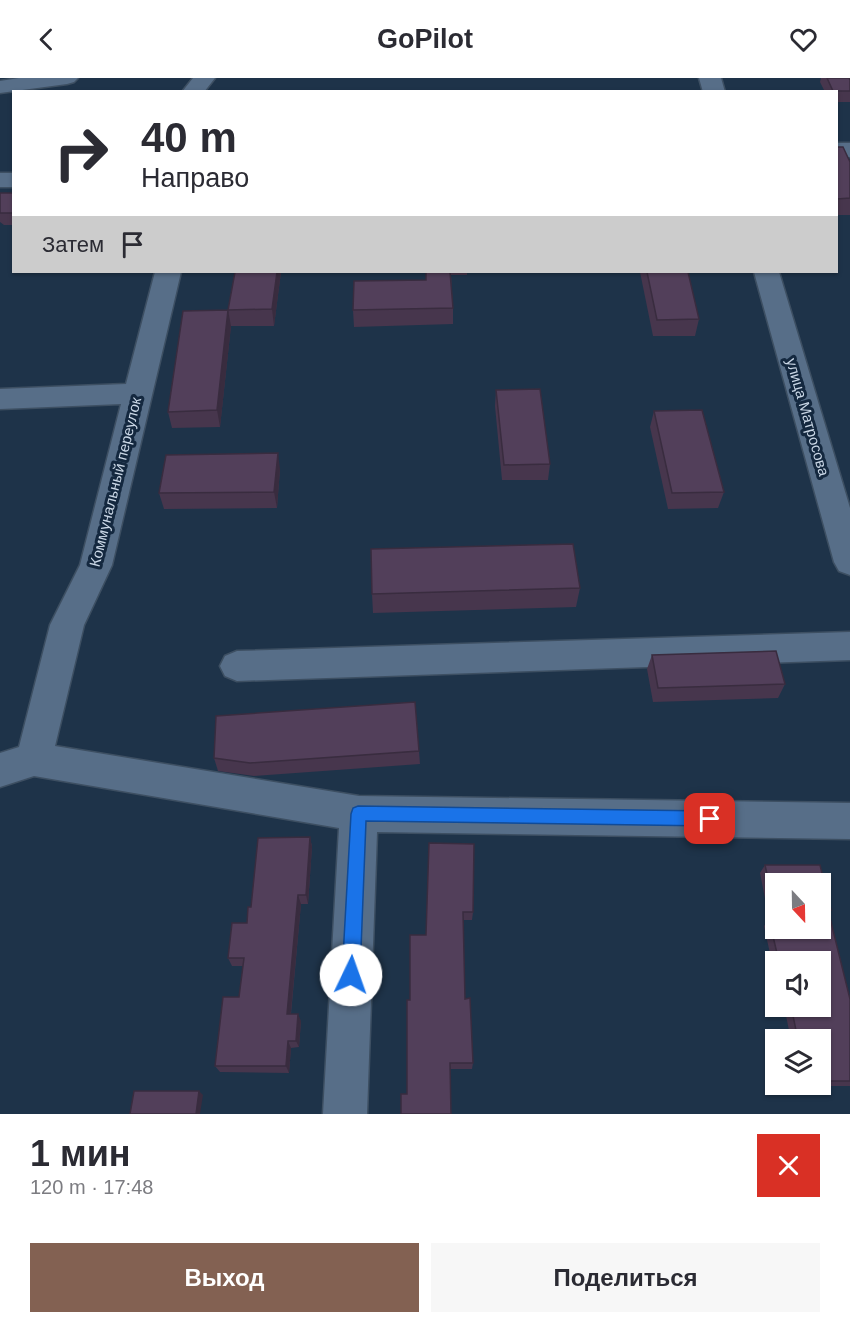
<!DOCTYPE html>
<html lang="ru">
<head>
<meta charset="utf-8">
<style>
	:root { --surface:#fff; --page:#f7f7f7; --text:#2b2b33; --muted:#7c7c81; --accent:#836152 }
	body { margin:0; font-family:Helvetica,sans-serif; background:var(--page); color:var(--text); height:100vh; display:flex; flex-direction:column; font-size:22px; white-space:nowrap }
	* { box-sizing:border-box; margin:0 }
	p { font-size:20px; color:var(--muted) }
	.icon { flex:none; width:33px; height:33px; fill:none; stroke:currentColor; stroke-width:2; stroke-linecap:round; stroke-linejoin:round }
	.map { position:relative; height:1036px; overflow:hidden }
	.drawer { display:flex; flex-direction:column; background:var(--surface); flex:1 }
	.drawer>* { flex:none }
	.hud { position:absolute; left:12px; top:12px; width:826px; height:183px; border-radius:0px; box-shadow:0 2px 4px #0004; background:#fff; color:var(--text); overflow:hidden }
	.needle { width:39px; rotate:158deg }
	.controls { position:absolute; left:765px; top:795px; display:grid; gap:12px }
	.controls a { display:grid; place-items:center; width:66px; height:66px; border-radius:0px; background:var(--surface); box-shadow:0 2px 4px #0004; font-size:30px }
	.pin { position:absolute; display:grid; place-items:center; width:51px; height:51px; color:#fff; margin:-26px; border-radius:12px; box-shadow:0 3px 9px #0006 }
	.me { position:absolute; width:66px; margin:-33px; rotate:3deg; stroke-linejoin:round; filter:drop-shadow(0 0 4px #0008) }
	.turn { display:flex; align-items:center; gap:21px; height:126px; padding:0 30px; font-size:27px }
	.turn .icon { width:78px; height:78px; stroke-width:2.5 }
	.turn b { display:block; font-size:42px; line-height:51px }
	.then { display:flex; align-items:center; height:57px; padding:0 30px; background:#0003; gap:12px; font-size:22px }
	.round { display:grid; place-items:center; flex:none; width:63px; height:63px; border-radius:0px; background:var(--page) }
	.head { display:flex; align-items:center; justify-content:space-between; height:102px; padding:0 30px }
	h1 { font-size:36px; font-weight:600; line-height:45px }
	.button { display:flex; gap:12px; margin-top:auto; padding:12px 30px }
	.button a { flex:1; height:69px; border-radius:0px; background:var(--accent); color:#fff; font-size:24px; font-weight:600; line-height:69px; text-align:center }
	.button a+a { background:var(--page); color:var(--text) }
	header { display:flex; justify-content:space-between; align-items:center; height:78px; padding:0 30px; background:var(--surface); font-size:27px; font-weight:600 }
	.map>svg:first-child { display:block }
</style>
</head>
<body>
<header><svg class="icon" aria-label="back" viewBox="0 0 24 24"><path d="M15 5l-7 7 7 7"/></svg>GoPilot<svg class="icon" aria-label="heart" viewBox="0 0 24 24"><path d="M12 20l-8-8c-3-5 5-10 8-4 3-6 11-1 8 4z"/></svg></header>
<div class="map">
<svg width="850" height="1036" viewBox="0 0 850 1036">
	<rect width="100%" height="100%" fill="#1e3349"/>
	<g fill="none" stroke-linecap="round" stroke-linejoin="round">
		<g stroke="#3d4f62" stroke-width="3">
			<path id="minor" d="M19,0h59l-4,4 -7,2 -67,9v-12z
				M193,0h22l-11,14h-22z
				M699,0h22l4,14h-22z
				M837,65h13v14h-13z
				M0,95h14v14h-14z
				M155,194h26l-69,293 -28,60 -29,121 304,50 491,7v36l-473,-7 -10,282h-44l16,-286 -305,-52 -34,11v-34l19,-6 31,-122 30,-60 41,-161 -121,5v-20l126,-5z
				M754,194h25l71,236v67l-11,-4 -5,-9z
				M850,554v28l-613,21 -12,-5 -5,-10 5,-10 12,-5z"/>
		</g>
		<use href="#minor" fill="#576e88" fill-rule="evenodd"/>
	</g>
	<path fill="#47364d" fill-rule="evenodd" d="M821,0h28l1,2v22h-13v-10h-12l-5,-10z
		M837,69l13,15v53h-13z
		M0,115h14v32h-10l-4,-3z
		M235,194h46l-7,54h-43l-11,101 -48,1 -4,-16 60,-102z
		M426,194h41v3h-16l2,33v16l-99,3 -1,-17 73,-30z
		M640,194h48l11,47 -4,17h-42z
		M496,312l54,74 -2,16h-46l-7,-74z
		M654,333l70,81 -6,16 -50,1 -18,-82z
		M280,391l-3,39 -113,1 -5,-16z
		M580,510l-4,19 -203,6 -1,-19z
		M652,577l133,29 -7,14 -125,4 -6,-33z
		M419,673l1,13 -166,12 -36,-5 -4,-13z
		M310,759l2,10 -4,57h-7l-10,110 10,7 -2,26 -8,1 -2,25 -69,-1 -5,-6 24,-69 4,-31h-11l-4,-8 19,-35 4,-16z
		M429,765l44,69 -1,8h-9l2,79 8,64 -1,6h-22l-43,25 3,-94 16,-65z
		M765,787l66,45 -2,2 21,87v87h-50v-2h20v-44h-29l-7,-34h36v-44h-44v19l-12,-55 5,-7 -9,-46zM776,806l44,44h-44z"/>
	<path fill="#392c3f" d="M277,194h4l-7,54 -2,-17z
		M228,232l3,16 -11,101 -3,-17z
		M278,375l2,16 -3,39 -3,-16z
		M310,759l2,10 -4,57 -2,-9z
		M298,817l3,9 -11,117 -3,-7z
		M298,936l3,7 -2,26 -3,-6z
		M288,963l3,7 -2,25 -3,-7z
		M199,1013l4,4 -3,19h-4z"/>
	<path fill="#523f5a" stroke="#392c3f" stroke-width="1.5" d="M827,0h22l1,2v11h-17z
		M837,69h6l7,15v36l-13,1z
		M0,115h14v20h-14z
		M235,194h42l-5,37 -44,1z
		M426,194h24l3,36 -100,2 1,-29 72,-1z
		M647,194h41l11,47 -42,1z
		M228,232l-11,100 -49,2 15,-101z
		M540,311l10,75 -46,1 -8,-75z
		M702,332l22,82 -52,1 -18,-82z
		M278,375l-4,39 -115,1 7,-38z
		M573,466l7,44 -208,6 -1,-45z
		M776,573l9,33 -127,4 -6,-33z
		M415,624l4,49 -169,12 -36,-5 2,-42z
		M310,759l-4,58h-8l-11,119h11l-2,27h-8l-2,25h-71l8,-69h16l5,-39h-16l4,-35h15l1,-16h3l7,-69z
		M429,765l45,1 -1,68h-10l2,87 5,-1 3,65h-23l1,51h-50v-20h6v-94h3v-65h16z
		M765,787h55l11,45h-3l22,89v82h-30v-41h-22l-7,-34h29v-44h-41l-10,-43h7v9h44v-44h-44v31z
		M134,1013h65l-3,23h-66z"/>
	<path fill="#1a73e8" stroke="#114b97" stroke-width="1.5" d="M358,728l352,5 5,3 2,5 -2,5 -5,2 -344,-5 -6,154 -3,6 -6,3 -6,-3 -3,-6 9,-161 2,-6z"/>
	<g text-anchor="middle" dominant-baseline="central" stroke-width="6" stroke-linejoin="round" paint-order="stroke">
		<g font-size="15" fill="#cad7e6" stroke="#14283f">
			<text transform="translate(808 339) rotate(74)">улица Матросова</text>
			<text transform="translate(115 404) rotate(-76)">Коммунальный переулок</text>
		</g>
	</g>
</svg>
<div class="controls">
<a><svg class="needle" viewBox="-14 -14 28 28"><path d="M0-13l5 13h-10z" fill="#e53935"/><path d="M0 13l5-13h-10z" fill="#7c7c81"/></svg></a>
<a><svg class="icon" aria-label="sound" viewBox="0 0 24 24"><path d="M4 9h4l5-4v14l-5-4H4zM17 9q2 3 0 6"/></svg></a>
<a><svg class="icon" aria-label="layers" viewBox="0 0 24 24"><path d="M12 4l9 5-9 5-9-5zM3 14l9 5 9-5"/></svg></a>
</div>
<div class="pin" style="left:710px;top:741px;background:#d93025"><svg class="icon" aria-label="arrive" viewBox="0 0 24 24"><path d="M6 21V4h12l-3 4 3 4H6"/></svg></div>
<svg class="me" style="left:351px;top:897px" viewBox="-20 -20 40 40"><circle r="19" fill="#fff"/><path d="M0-13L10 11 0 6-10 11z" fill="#1a73e8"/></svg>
<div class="hud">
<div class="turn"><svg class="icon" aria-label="right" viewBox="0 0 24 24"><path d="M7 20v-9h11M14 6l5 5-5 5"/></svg><div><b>40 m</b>Направо</div></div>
<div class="then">Затем<svg class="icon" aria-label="arrive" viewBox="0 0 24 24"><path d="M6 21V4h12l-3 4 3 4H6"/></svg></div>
</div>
</div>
<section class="drawer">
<div class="head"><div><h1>1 мин</h1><p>120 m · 17:48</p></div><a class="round" style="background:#d93025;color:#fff"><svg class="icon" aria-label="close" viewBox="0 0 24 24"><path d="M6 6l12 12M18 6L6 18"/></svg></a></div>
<div class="button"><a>Выход</a><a>Поделиться</a></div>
</section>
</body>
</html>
